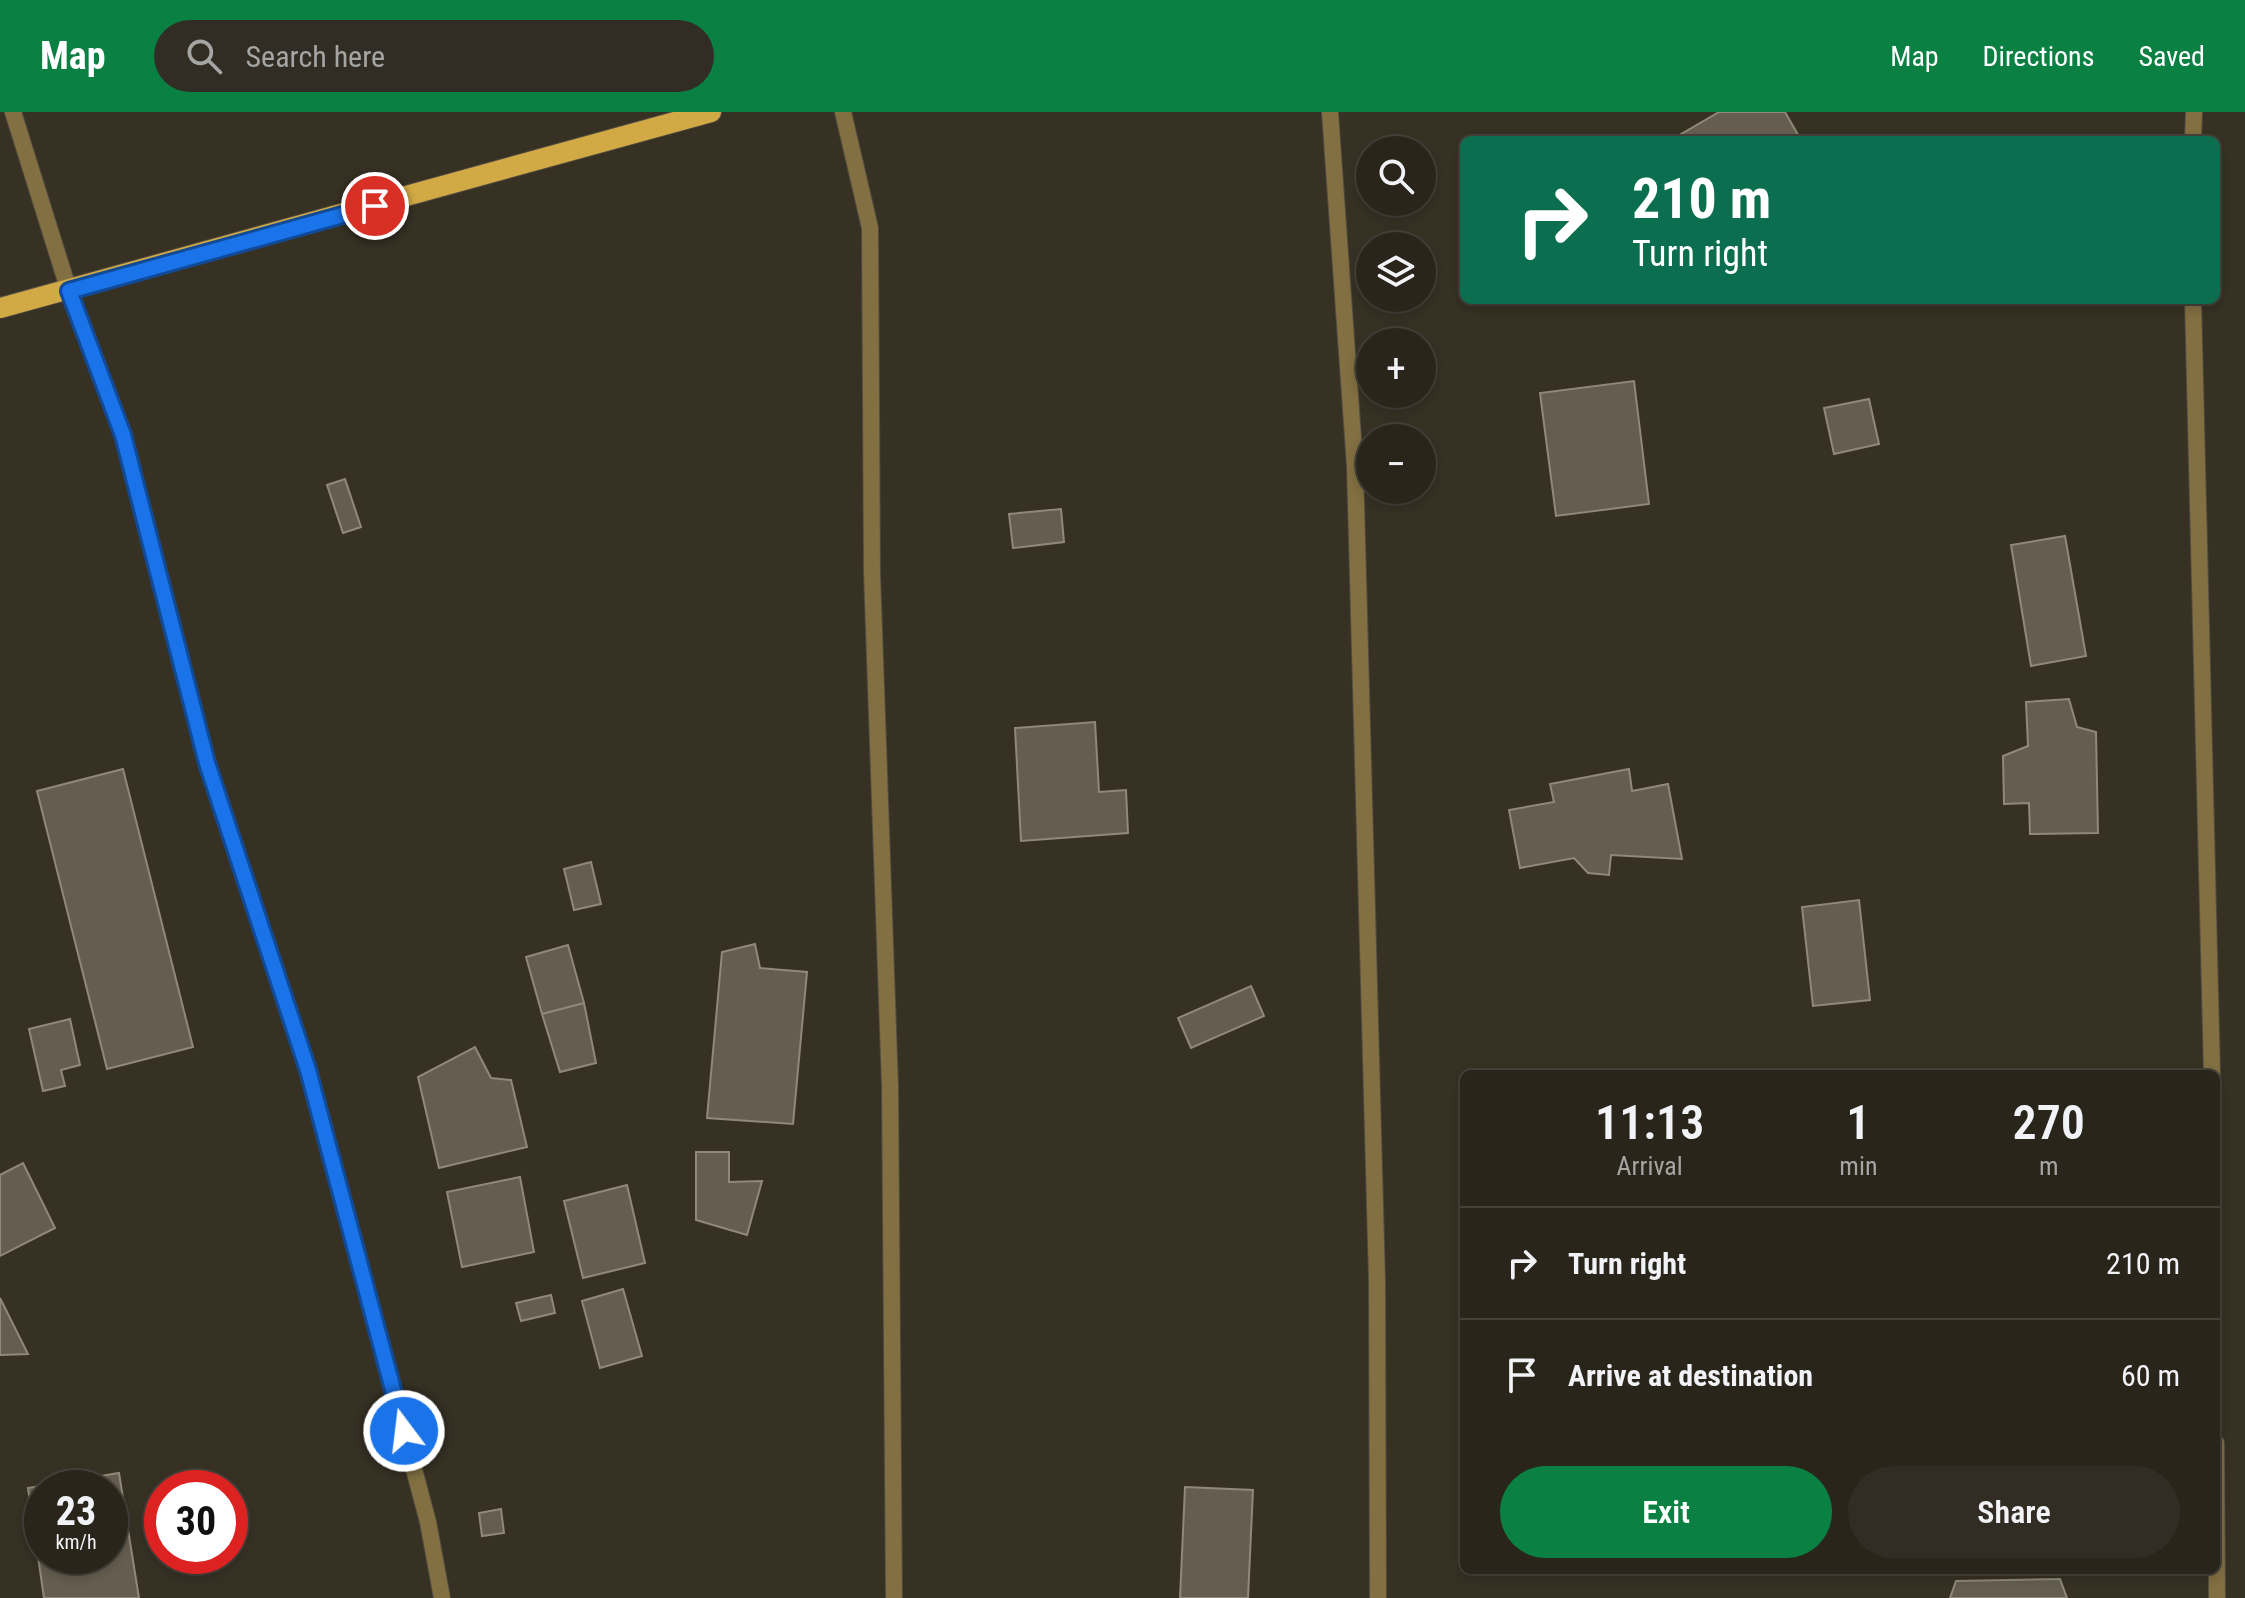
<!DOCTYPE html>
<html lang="en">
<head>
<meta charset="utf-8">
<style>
	:root { --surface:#29251b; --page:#312d24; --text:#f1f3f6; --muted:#a5a5a3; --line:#45423a; --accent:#0b8043 }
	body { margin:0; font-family:"Roboto Condensed",sans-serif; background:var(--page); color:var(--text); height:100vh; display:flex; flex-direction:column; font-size:30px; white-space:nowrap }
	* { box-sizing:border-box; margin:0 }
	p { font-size:26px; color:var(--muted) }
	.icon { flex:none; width:44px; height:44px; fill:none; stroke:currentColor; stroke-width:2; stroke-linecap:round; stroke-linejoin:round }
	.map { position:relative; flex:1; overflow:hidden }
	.details { position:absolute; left:1460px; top:958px; width:760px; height:504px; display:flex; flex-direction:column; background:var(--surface); border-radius:12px; box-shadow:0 4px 12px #0003,0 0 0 2px var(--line) }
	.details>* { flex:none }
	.guide { position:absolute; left:1460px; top:24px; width:760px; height:168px; border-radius:12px; box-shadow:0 4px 12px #0003,0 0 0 2px var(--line); background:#0b6e4f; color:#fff; overflow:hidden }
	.fabs { position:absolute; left:1356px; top:24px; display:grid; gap:16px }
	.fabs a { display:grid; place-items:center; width:80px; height:80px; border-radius:50%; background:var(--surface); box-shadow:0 4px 12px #0003,0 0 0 2px var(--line); font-size:40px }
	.speed { position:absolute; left:24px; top:1358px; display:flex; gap:16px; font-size:40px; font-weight:700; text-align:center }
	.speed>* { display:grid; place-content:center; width:104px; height:104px; border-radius:50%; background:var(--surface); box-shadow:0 4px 12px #0003,0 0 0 2px var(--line); line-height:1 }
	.speed small { font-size:20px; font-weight:400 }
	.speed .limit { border:12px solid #d22; background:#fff; color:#111 }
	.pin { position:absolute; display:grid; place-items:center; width:68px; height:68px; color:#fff; margin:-34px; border:4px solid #fff; border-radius:50%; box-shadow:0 2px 8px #0007 }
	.me { position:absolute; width:88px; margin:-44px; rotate:345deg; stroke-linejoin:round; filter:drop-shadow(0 0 6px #0008) }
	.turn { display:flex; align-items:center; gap:28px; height:168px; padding:0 40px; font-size:36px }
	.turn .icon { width:104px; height:104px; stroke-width:2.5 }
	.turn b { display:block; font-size:56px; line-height:68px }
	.eta { display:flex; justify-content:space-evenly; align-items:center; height:136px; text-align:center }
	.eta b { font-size:48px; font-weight:600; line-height:56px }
	.button { display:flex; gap:16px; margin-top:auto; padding:16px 40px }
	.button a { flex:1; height:92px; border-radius:48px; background:var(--accent); color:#fff; font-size:32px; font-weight:600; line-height:92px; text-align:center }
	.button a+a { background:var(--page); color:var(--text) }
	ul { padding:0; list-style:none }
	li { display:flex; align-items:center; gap:24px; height:112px; padding:0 40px; border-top:2px solid var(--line) }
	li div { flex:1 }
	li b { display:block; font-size:30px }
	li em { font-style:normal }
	header { display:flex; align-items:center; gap:48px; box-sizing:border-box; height:112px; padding:0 40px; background:var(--accent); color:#fff }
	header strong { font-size:38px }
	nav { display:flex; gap:44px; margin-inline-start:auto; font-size:28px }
	.search { width:560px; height:72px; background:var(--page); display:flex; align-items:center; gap:20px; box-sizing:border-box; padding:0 28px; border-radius:44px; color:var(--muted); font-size:30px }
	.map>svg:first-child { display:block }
</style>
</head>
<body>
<header>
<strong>Map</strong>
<div class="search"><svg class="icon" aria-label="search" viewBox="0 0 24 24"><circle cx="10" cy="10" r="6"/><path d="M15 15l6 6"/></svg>Search here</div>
<nav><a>Map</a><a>Directions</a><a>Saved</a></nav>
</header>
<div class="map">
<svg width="2245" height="1486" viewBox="0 0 2245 1486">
	<rect width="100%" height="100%" fill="#373124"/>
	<path fill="#655e50" stroke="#908979" stroke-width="2" fill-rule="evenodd" d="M1719,0h66l16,28h-130z
		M1634,269l15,123 -93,12 -16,-123z
		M1869,287l10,45 -45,10 -10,-46z
		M345,367l16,48 -18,6 -16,-48z
		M1061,397l3,33 -51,6 -4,-34z
		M2065,424l21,120 -55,10 -20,-121z
		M2069,587l8,28 19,5 2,101 -68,1 -1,-31 -25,1 -1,-48 25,-10 -2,-44z
		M1095,610l4,70 27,-2 2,43 -107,8 -6,-113z
		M123,657l70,278 -86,22 -70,-278z
		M1629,657l3,22 36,-7 14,75 -71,-4 -2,20 -21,-2 -14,-15 -54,10 -11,-58 45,-8 -4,-18z
		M591,750l10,42 -27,6 -10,-41z
		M1859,788l11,100 -57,6 -11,-99z
		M755,832l5,24 47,4 -14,152 -86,-6 15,-166z
		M568,833l16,58 -42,11 -16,-57z
		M1251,874l13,30 -73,32 -13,-30z
		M584,891l12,60 -36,9 -18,-58z
		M70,907l10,46 -19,5 4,16 -22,5 -14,-62z
		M475,935l16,31 20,2 16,67 -88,21 -21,-91z
		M696,1040h33v30l33,-1 -15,54 -51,-15z
		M23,1051l32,65 -55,28v-81z
		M520,1065l14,75 -72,15 -15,-75z
		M627,1073l18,78 -62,15 -19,-77z
		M623,1177l19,67 -42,12 -18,-67z
		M551,1183l4,18 -34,8 -5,-18z
		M0,1186l28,56 -28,1z
		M119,1361l20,125h-95l-16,-110zM42,1376h68v68h-68z
		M1185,1375l68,3 -5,108h-68z
		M501,1397l3,24 -22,3 -3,-23z
		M2060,1467l7,19h-117l6,-17z"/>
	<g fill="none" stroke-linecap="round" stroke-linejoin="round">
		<g stroke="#524c40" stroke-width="18">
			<path id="minor" d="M13,0l56,179 54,144 84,328 101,307 120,452 14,76
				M843,0l27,116 2,345 18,513 4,512
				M1330,0l25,354 22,814 1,318
				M2193,28l1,-28
				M2193,188l19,774
				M2216,1331l1,155"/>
		</g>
		<g stroke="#524c40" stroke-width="22">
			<path id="primary" d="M0,196l711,-196"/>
		</g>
		<use href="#minor" stroke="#826f42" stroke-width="16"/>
		<use href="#primary" stroke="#d2aa45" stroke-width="20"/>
	</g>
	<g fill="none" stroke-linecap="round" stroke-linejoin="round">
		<g stroke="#114b97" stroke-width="20">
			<path id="route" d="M375,94l-306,85 54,144 84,328 101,307 96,361"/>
		</g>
		<use href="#route" stroke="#1a73e8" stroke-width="14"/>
	</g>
</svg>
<div class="fabs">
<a><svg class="icon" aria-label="search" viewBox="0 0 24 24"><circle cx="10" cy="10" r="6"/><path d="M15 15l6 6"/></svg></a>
<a><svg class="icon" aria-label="layers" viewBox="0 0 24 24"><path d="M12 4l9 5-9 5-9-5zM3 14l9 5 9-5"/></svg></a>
<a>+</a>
<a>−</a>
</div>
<div class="speed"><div>23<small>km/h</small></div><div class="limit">30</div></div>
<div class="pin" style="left:375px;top:94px;background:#d93025"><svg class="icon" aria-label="arrive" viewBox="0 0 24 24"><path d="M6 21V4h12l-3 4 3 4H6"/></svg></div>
<svg class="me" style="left:404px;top:1319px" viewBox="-20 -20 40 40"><circle r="17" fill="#1a73e8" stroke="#fff" stroke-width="3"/><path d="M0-11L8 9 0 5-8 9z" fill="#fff"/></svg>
<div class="guide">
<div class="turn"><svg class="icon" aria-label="right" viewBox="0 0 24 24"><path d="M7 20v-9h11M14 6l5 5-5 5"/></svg><div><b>210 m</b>Turn right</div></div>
</div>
<section class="details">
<div class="eta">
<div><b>11:13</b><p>Arrival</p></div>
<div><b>1</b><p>min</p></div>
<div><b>270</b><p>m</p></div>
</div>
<ul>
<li><svg class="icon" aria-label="right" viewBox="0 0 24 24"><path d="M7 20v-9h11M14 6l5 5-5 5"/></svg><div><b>Turn right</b></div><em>210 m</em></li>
<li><svg class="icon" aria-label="arrive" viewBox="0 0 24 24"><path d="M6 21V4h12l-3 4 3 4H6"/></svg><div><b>Arrive at destination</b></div><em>60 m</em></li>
</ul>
<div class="button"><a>Exit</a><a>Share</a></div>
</section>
</div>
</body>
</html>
